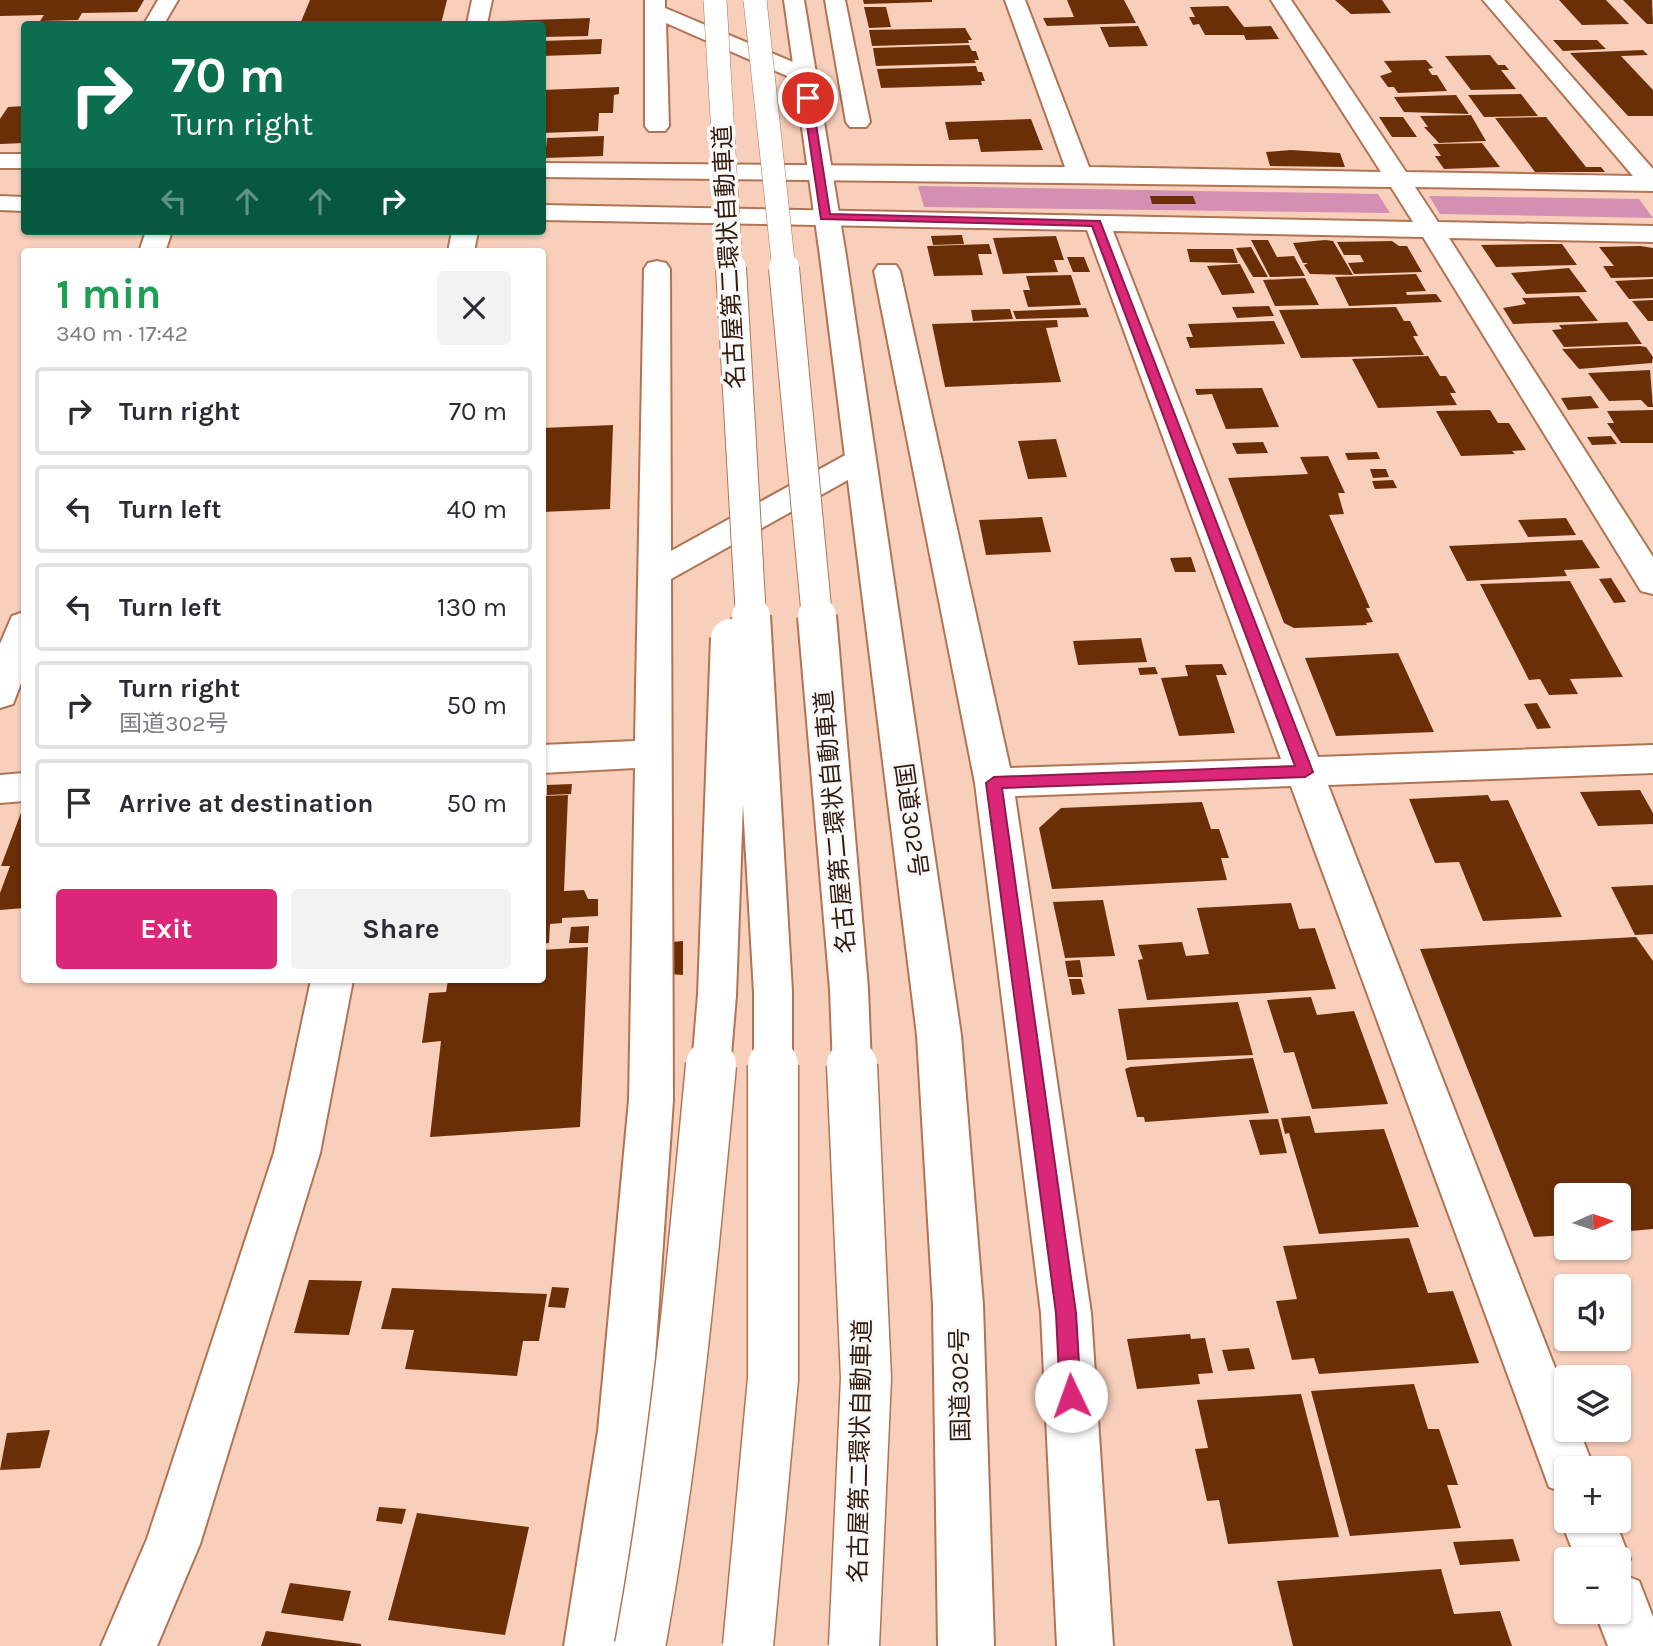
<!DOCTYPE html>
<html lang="en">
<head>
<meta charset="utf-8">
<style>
	:root { --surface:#fff; --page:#f2f2f3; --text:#2b2b33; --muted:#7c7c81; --line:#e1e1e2; --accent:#db2777 }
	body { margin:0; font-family:Karla,"Noto Sans JP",sans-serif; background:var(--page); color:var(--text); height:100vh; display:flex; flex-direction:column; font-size:26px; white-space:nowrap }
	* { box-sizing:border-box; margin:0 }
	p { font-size:23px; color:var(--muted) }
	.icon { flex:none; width:38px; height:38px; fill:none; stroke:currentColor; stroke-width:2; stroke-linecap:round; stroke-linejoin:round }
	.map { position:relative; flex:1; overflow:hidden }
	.side { position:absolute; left:21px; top:248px; width:525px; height:735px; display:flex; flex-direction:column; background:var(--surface); border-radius:7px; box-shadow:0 2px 5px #0004 }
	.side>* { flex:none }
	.banner { position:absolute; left:21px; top:21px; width:525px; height:214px; border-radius:7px; box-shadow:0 2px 5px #0004; background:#0b6e4f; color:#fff; overflow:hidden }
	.needle { width:46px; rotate:87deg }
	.buttons { position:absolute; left:1554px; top:1183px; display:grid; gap:14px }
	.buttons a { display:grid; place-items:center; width:77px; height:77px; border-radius:7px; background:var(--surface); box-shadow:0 2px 5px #0004; font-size:35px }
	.pin { position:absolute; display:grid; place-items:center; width:60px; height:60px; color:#fff; margin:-30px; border:4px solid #fff; border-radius:50%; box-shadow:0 2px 7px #0007 }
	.me { position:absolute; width:77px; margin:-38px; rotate:357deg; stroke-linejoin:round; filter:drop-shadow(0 0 5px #0008) }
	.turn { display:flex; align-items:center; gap:24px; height:147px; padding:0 35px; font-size:32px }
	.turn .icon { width:91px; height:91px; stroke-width:2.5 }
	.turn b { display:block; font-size:49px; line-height:60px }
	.lanes { display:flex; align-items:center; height:66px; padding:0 35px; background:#0003; justify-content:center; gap:35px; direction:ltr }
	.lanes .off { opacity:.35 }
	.round { display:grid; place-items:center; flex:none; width:74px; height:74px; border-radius:7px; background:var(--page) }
	.overview { display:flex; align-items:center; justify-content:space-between; height:119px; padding:0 35px }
	h1 { font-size:42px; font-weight:700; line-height:52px; color:#1e9e55 }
	.action { display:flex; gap:14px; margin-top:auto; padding:14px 35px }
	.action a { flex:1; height:80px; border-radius:7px; background:var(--accent); color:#fff; font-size:28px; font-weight:700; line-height:80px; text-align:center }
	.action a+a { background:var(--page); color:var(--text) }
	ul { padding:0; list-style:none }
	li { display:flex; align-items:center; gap:21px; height:88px; margin:0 14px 10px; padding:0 21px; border:4px solid var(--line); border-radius:7px }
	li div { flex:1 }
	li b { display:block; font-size:26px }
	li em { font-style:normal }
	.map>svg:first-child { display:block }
</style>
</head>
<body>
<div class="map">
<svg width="1653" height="1646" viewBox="0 0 1653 1646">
	<rect width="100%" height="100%" fill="#f8cfbb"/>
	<path fill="#d490b2" d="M918,186l460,8 12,19 -466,-6z
		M1429,196l210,3 14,19 -213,-4z"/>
	<path fill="#6b2f08" d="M0,0h144l-7,12 -55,1 -4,7 -38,1 4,-6 -44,1z
		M310,0h137l-6,24h-141z
		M863,0h69v2l-68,2z
		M1067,0h57l12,23 -89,3 -4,-8 31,-1z
		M1335,0h47l9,13 -40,1z
		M1559,0h47l23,24 -47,1z
		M1623,0h29l1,24h-6z
		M1228,6l16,21 27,-1 8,13 -33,1 -2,-5h-39l-6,-11 -6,1 -4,-8h6l-5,-10z
		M864,7h22l5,20 -22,1z
		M590,18l-2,18 -46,1v-13h-43l1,-3z
		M1138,26l10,20 -39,1 -9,-20z
		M965,28l7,12h-4l1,3 -97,3 -3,-16z
		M602,39l-1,15 -59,2v-15z
		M1553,40h44l9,9 -43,2z
		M969,45l3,6h4l3,9h-5l2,3 -100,3 -3,-18z
		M1643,50l5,5 -27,1 32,34v26h-25l-58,-63z
		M1490,55l8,10h7l4,5h-8l15,19 -45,1 -26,-34z
		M1426,60l7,8 -5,1 4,6h5l10,16 -49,2 -4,-6h-6l-8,-11 12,-4 -8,-11z
		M976,66l2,6h4l3,9h-4l1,4 -101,3 -4,-19z
		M619,87v7l-5,1 -1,18h-14l-1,18 -56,2v-43z
		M1521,94l17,22 -54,1 -16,-22z
		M1456,95l13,19 -65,-2 -10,-15z
		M24,106v37l-24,1v-25l8,-12z
		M1471,115l15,26 -47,2 -15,-16h4l-8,-11z
		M1379,117h24l14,20h-25z
		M1546,117l40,50h15l4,5h-70l-40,-54z
		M1031,119l12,31 -62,2 -3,-13 -29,1 -4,-18z
		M604,136l-1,20 -58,2 2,-20z
		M1482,143l18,24 -56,2 -9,-13h6l-8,-12z
		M1291,150l49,3 5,14 -75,-1 -4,-14z
		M1150,196h43l3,8h-44z
		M962,235l2,9 -31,1 -2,-9z
		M1056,236l8,24h-10l4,12 -55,2 -10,-36z
		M1251,240h17l9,17 17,-1 11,20 -35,1z
		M1325,240l8,1 20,34 -43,-1 -6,-9 4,-2h-5l-10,-20z
		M1392,241l7,5h8l15,26 -68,2 -6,-11 16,-1 -4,-7h-16l-7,-13z
		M989,244l3,10h-14l5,21 -49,1 -7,-30z
		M1548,244h14l15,21 -81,2 -15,-22z
		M1640,246l13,2v29l-42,1 -8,-12h11l-15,-19z
		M1251,247l17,30h-15l-17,-29z
		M1187,249h46l5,14 -48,-1z
		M1067,257h17l6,15h-17z
		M1240,264l15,29 -33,2 -15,-29z
		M1569,268l18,24 -61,2 -15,-21z
		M1416,274l10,17 -20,1 1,3 29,-1 6,8 -93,4 -14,-29z
		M1071,275l10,30 -53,2 -5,-17h7l-4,-14z
		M1305,278l14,27 -44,1 -12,-26z
		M1653,279v19l-24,1 -14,-18z
		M1579,296l19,25 -85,3 -10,-16 23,-4 -4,-6z
		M1653,300v21h-5l-16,-20z
		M1269,306l5,10 -37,2 -5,-11z
		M1396,307l8,14h6l8,15h-5l11,19 -123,3 -22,-48z
		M1086,308l3,9 -73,2 -3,-8z
		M1010,309l3,10 -40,2 -2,-11z
		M1057,320l1,7 -12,1 15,54 -116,5 -13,-63z
		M1274,321l11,23 -95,4 -4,-11h7l-5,-13z
		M1627,322l15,22 -78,3 -12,-17 10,-1 -3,-4z
		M1640,346l6,1 7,10 -1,6 -73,6 -17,-20z
		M1428,356l12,20h6l10,17h-6l7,12 -79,3 -26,-49z
		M1650,370l3,37h-5l-7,-7 -32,1 -21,-28z
		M1262,388l17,39 -53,2 -14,-35 -15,1 -2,-6z
		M1591,396l8,12 -31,2 -7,-12z
		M1490,410l8,13h11l17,27 -14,1 3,3 -54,2 -25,-45z
		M1653,410v33h-32l-14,-20h7l-7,-12z
		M613,425l-3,84 -68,3v-84z
		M1611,436l6,8 -25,1 -5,-8z
		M1056,439l11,38 -39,2 -10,-38z
		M1263,442l5,11 -31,1 -5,-11z
		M1377,452l3,7 -32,1 -3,-7z
		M1328,456l17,37h-7l6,21 -15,1 41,93h-4l7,14 -7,1 1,2 -73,3 -10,-5 -56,-145 80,-4 -8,-17z
		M1370,469h16l3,8 -16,1z
		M1393,480l4,8 -22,1 -3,-8z
		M1042,517l9,35 -65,3 -7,-35z
		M1566,518l10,17 -48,2 -10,-17z
		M1582,540l18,28 -36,2 3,6 -100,5 -18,-35z
		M1191,557l5,15h-21l-5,-14z
		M1611,578l15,24 -12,1 -15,-24z
		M1570,581l53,96 -53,2 8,15 -29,1 -9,-16 -11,1 -49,-96z
		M1141,638l6,24 -69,3 -5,-24z
		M1398,653l36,79 -98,4 -31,-78z
		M1222,664l5,11h-11l19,58 -56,3 -18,-58 27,-2 -3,-11z
		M1155,667l3,7 -18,1 -2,-7z
		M1537,703l14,25 -14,1 -13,-25z
		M572,784l-1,10 -24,1v-10z
		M1640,790l13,23v11l-55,2 -18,-34z
		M568,795l-4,96 20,-1 4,9h10v17l-36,2v5l-12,1 -1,19 -7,1v-148z
		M1488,795l3,6 17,-1 54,117 -79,4 -24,-59 -24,1 -26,-64z
		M1202,802l9,27h8l10,29h-8l6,22 -175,9 -13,-61 22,-20z
		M22,810l2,98 -24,2v-17l10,-27h-9z
		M1653,885v49l-18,1 -24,-48z
		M1103,900l12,56 -50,2 -12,-56z
		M1291,903l8,26 16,-1 21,61 -189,11 -9,-40 5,-1 -5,-14 44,-3 4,14 23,-2 -12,-46z
		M589,926l-1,17h-19l2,-16z
		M1636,937l17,24v268l-34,3v-37h-53v40l-32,2 -114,-288z
		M683,941v34l-13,-1 2,-32z
		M588,947l-8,180 -150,10 11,-96 -19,2 7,-50 17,-1 2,-12h94v-30z
		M1080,960l3,17h-15l-3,-16z
		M1069,979h12l4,15 -13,1z
		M1311,997l6,18 37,-4 34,93 -76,5 -18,-57 -10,1 -17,-53z
		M1238,1002l15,53 -126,5 -9,-51z
		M1253,1058l16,55 -124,9 -1,-5h-7l-12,-48 5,-2z
		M1310,1116l5,17 69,-4 35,98 -100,7 -30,-101 -4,1 -4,-16z
		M1278,1119l9,34 -27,2 -11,-35z
		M1409,1238l19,55 25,-2 26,72 -160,11 -5,-16 -22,2 -16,-59 21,-2 -14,-53z
		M309,1280l53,1 -13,54 -55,-2z
		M552,1287l17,1 -4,20 -17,-1z
		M392,1288l155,6 -8,47h-16l-6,35 -112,-7 9,-39 -33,-1z
		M1190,1334l1,5 14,-1 8,35 -15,1 2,10 -63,5 -10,-50z
		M1249,1348l6,21 -27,2 -6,-21z
		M1414,1384l14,45h11l19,56h-11l14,43 -111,8 -39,-145z
		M1301,1394l38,143 -111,7 -9,-44 -12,1 -12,-52 13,-1 -11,-48z
		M50,1430l-10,38 -40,2 7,-37z
		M379,1507l27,2 -4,15 -26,-3z
		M417,1513l112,14 -24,108 -117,-15z
		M1513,1539l7,22 -60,4 -7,-23z
		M1441,1569l13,45 46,-3 12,35h-219l-16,-65z
		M290,1583l61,8 -8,30 -62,-8z
		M266,1631l95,13v2h-100z"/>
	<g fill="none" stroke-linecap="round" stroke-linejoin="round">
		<g stroke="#b07454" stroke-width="4">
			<path id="minor" d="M158,0h20l-14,24h-20z
				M472,0h20l-5,24h-20z
				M645,0h20v8l147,62 3,5 -11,7 -8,-2 -130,-57 3,103 -4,5h-16l-4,-5z
				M825,0h20l25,122 -4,5h-16l-4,-5z
				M1005,0h20l64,167 292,5 -110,-172h20l115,172 227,4 -150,-176h21l149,169v22l-238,-4 23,35 215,4v16l-204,-4 204,319v37l-12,-3 -218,-354 -310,-6 205,526 335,-12v28l-325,12 238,611v34h13l15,38h-28v26l-17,-7 -7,-19 -251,-682 -276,10 76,517 22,333h-56l-16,-333 -66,-530 -101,-512 4,-6h18l4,6 110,497 271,-9 -194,-529 -545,-10v-15l871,17 -22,-35 -849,-10v-14l523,4z
				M0,154h24v14h-24z
				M0,196l24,1v14l-24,-1z
				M146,231h26l-7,21h-26z
				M452,231h26l-4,21h-26z
				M657,261l9,2 4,6 1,282 178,-98 11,-2 11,2 4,7 -4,7 -200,112 2,521 -23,331 -30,215h-56l34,-215 31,-331 6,-332 -93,5v-28l93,-4 9,-472 4,-6z
				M24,612v63l-11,29 -13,4v-64l12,-28z
				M24,773v28l-24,2v-28z
				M311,980h42l-33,173 -120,391 -43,102h-56l46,-107 127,-386z
				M1566,1508v13h49l15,38 -6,16 15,6 14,36v29h-45l-13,-34h24v-53h-43l-15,-38z"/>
		</g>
		<g stroke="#b07454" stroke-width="4">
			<path id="highway" d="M784,0h20l42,256 115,779 22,270 11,341h-56l-5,-341 -16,-270 -97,-779z"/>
		</g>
		<use href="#minor" fill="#fff" fill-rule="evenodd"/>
		<use href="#highway" fill="#fff" fill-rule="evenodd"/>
		<g stroke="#b07454" stroke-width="24" stroke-linecap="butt">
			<path id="highway-bridge-far3" d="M715,0l16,270
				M755,0l29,270"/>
		</g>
		<g stroke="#b07454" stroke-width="32" stroke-linecap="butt">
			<path id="highway-bridge-far2" d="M731,268l20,350
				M784,268l33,350"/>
		</g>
		<g stroke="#b07454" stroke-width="42" stroke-linecap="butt">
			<path id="highway-bridge-far1" d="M751,616l22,376v75
				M817,616l32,373 3,78
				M711,1067l6,-72 13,-357"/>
		</g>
		<g stroke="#b07454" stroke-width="53" stroke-linecap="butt">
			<path id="highway-bridge" d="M852,1065l14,313 -12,268
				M640,1646c35,-192 53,-387 71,-581
				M748,1646l25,-267v-314"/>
		</g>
		<use href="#highway-bridge-far3" stroke="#fff" stroke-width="23"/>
		<use href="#highway-bridge-far2" stroke="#fff" stroke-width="30"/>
		<use href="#highway-bridge-far1" stroke="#fff" stroke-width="38"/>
		<use href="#highway-bridge" stroke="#fff" stroke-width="50"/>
	</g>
	<path fill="#db2777" stroke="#8e194d" stroke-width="2" d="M808,95l4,3 18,116 270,7 213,551 -8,5 -303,11 74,525 5,83 -3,8 -7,3 -8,-3 -3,-8 -4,-83 -70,-530 8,-6 301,-11 -203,-540 -271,-7 -18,-121z"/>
	<g text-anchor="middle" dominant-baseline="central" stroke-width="7" stroke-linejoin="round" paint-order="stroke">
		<g font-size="24" fill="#321a0d" stroke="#fafafa">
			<text transform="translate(729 257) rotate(-93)">名古屋第二環状自動車道</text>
			<text transform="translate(911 820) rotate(82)">国道302号</text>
			<text transform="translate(835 822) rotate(-95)">名古屋第二環状自動車道</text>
			<text transform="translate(960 1385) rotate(-91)">国道302号</text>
			<text transform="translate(860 1451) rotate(-89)">名古屋第二環状自動車道</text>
		</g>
	</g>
</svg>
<div class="buttons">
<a><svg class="needle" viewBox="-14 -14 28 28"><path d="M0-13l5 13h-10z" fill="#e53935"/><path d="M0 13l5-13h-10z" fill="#7c7c81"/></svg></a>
<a><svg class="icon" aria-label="sound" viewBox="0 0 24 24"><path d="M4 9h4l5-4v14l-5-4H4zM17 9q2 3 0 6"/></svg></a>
<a><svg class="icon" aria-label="layers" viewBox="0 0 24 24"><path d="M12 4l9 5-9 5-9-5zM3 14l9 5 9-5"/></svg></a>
<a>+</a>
<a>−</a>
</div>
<div class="pin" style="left:808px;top:98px;background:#d93025"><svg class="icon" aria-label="arrive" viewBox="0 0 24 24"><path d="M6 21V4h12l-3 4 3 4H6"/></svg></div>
<svg class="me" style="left:1071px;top:1396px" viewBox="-20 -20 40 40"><circle r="19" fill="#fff"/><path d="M0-13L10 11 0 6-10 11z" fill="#db2777"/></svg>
<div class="banner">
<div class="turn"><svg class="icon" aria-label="right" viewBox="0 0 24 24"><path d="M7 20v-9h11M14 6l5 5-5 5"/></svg><div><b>70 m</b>Turn right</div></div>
<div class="lanes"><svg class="icon off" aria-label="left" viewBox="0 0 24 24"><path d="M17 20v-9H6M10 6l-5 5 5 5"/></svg><svg class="icon off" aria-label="ahead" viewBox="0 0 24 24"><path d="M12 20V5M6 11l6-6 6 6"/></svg><svg class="icon off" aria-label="ahead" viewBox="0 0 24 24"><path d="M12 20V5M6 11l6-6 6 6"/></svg><svg class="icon" aria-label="right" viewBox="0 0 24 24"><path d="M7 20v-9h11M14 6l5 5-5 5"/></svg></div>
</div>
<section class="side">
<div class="overview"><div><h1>1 min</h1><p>340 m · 17:42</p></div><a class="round"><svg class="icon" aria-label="close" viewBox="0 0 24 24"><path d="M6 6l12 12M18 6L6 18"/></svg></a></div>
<ul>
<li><svg class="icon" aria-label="right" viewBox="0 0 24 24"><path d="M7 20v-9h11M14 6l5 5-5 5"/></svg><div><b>Turn right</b></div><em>70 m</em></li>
<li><svg class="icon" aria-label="left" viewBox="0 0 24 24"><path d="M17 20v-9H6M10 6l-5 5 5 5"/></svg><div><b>Turn left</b></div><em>40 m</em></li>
<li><svg class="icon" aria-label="left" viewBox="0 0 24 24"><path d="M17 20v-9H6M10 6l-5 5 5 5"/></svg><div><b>Turn left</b></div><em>130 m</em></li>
<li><svg class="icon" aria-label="right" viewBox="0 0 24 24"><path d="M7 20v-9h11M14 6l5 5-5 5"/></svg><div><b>Turn right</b><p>国道302号</p></div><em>50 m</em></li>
<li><svg class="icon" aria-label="arrive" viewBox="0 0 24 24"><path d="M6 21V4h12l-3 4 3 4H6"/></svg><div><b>Arrive at destination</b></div><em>50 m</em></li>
</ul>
<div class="action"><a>Exit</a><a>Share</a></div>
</section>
</div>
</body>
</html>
